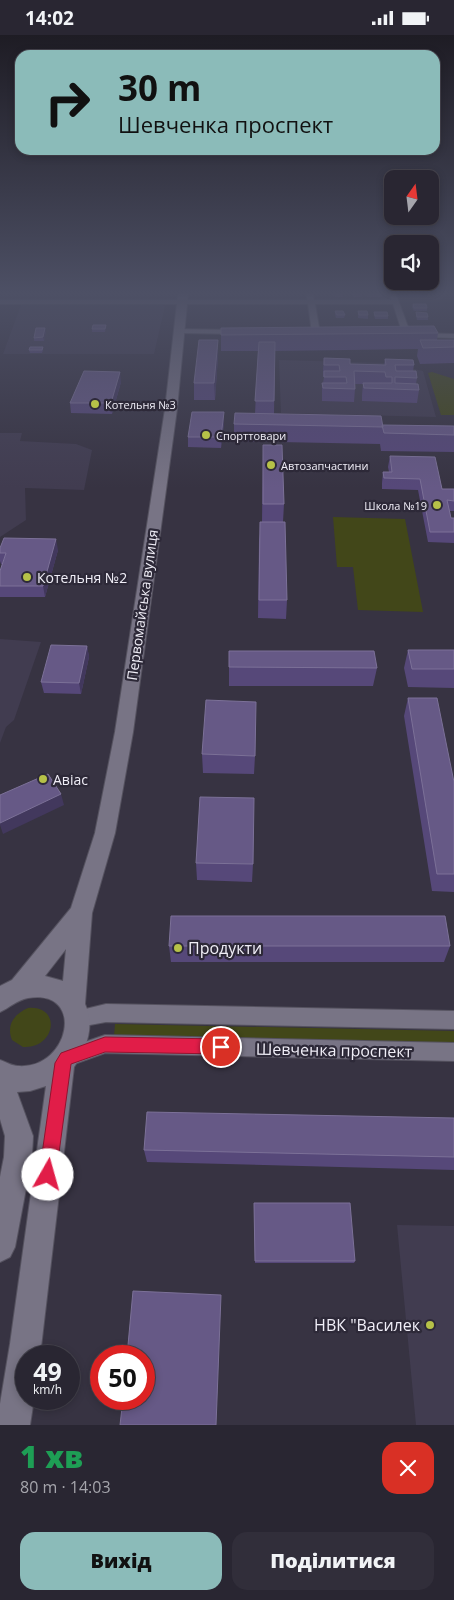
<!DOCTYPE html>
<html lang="uk">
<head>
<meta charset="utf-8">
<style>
	:root { --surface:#292632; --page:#312e3a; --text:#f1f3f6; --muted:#a5a5ac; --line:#45434d; --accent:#8bbbb9 }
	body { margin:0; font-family:"Open Sans",sans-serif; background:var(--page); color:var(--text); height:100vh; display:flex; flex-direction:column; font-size:19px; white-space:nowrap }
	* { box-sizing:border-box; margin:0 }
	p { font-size:16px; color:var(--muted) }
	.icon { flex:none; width:28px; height:28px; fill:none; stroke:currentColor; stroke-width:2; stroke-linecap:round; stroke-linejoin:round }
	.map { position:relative; height:1390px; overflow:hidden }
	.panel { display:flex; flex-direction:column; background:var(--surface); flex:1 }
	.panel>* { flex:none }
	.hud { position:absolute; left:15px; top:15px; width:425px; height:105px; border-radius:15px; box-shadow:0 2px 8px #0003,0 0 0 1px var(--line); background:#8bbbb9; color:#111; overflow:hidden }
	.needle { width:32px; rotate:14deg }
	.tools { position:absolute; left:384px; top:135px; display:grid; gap:10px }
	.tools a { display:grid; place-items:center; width:55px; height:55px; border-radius:10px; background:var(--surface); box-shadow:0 2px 8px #0003,0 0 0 1px var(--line); font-size:25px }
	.speed { position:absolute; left:15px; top:1310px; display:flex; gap:10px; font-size:25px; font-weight:700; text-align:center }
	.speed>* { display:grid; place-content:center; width:65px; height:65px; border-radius:50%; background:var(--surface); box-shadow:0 2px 8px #0003,0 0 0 1px var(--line); line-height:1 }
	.speed small { font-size:12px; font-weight:400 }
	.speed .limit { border:8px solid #d22; background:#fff; color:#111 }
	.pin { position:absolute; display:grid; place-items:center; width:42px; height:42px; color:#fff; margin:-21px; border:2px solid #fff; border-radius:50%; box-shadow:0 1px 5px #0007 }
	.me { position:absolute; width:55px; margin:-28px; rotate:7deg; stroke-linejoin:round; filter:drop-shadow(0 0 4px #0008) }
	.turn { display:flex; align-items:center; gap:18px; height:105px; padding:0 20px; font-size:22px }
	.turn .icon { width:65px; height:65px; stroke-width:2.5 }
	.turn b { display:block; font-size:35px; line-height:42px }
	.round { display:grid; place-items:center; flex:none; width:52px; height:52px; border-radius:15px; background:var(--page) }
	.head { display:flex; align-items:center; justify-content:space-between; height:85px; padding:0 20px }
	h1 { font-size:30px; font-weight:800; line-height:38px; color:#1e9e55 }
	.button { display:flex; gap:10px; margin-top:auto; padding:10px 20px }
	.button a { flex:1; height:58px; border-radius:15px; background:var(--accent); color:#111; font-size:20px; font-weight:800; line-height:58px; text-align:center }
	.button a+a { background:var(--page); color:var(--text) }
	.status { display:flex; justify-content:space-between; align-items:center; height:35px; padding:0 25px; background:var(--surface); direction:ltr }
	.status svg { height:14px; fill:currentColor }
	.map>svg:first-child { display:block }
</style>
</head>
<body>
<div class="status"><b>14:02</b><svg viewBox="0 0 49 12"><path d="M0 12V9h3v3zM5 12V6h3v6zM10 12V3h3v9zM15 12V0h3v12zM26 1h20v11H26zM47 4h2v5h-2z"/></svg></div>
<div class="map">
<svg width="454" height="1390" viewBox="0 0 454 1390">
	<rect width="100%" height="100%" fill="#373342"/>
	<path fill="#413c50" d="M21,270h142l2,1 -11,48h-151z
		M279,325l107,3 37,8 13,46 -155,-4z
		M0,398h22l-2,8 56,3 16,6 -8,40 -59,-2 1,32 -26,17z
		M0,604l41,3 -27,78 -8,7 -6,16z
		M397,1190l57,1v199h-38z"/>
	<path fill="#424719" d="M432,337l22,7v36h-13l-13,-42z
		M333,482l72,2 18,93 -65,-2 -5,-43h-16z
		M28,973c34,-3 28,41 -5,39l-11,-7c-6,-15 2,-26 16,-32z
		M115,989l339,7v12l-340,-7z"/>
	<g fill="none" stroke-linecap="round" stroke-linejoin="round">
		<g stroke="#55525f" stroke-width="2">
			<path id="street" d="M307,259h6l1,6h77l-1,-6h6l15,41 -4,2 -4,-2 -10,-31h-78l5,29 -4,2 -4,-2 -4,-29h-308v-4h307z
				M176,294l62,1 4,2 -4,2 -59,-1 -4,-2z
				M417,298l37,1v4l-34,-1h-3z
				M106,969l348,7v18l-348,-7 -27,5 -6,-3 -3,-6 3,-6z
				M105,1000l349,8v18l-349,-8 -39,14 -7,-2 -2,-7 2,-7z"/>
		</g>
		<g stroke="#55525f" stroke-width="2">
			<path id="secondary" d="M178,259h10l-11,115 -44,323 -18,101 -23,80 -7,91c10,22 2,43 -11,63l-34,289h-14v43h8l-4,26h-30v-21l10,-60 36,-258 -16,5 -13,1 16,44 -1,21 -17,90 -5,10 -10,5v-85l4,-20 1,-21 -5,-17v-59c6,2 12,6 18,6 52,4 68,-78 10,-68 -11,2 -19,10 -28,14v-26l12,-6 59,-72 24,-75 20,-101 50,-323zM66,914l-3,32 -18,-5z"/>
		</g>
		<use href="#street" fill="#787485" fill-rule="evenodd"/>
		<use href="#secondary" fill="#787485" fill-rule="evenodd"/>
	</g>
	<path fill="#564879" d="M334,259h9v3h-8z
		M352,259h10v3h-9z
		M366,259h15v3h-14z
		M407,259h13v2h-12z
		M413,269l14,4v3h-13l-2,-4z
		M335,276l10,4 -1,3h-8l-1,-4z
		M358,276l10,4v4l-10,-1z
		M374,277l14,4v3h-13l-1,-4z
		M416,277l12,5v3h-11l-1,-4z
		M106,290l-1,7h-13v-3z
		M221,293l217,5 -1,7h17v23l-34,1 -3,-8 1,-7 -143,2 -1,63 108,11 72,1v26l-73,-1 -1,-7 -146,-3v-17l21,-10 3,-63h-37z
		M46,296l-2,10h-10v-3z
		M218,305v16l-3,44h-21v-17z
		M43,312v3l-1,3h-12l-1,-3z
		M324,323l26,6 34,1 1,-6 29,6 -1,6 4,7 -1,6 3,6 -2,13 -55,-2v-6l1,-11h-8v5l-1,13 -32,-1v-18h1l1,-6h-1v-7z
		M121,347l-9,32 -41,-1 -1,-10z
		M224,388l-3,25 -33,-1v-10z
		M263,410l21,59 -1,18 4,78 -1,19 -28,-1 1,-78 3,-18z
		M390,421l52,33h12v22h-4l1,7h3v25l-26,-1 -10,-52 -36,-1v-6l1,-11h6l-1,-5z
		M0,513l58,2 -13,47h-45v-26l2,-7h-1l-1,-3z
		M87,611l2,11 -8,37 -37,-1 -3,-11z
		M408,615h46v38l-46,-1 -4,-19z
		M229,616l148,17 -4,18h-144z
		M408,663l46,84v110l-22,-1 -28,-175z
		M202,719l53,2 -1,18 -51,-1z
		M196,828l57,1 -1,18 -55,-2z
		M169,911h281l-6,16h-273z
		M454,1083v52l-307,-8 -3,-12z
		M254,1168l101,58 -1,2h-99z"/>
	<path fill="#42385d" d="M45,293l1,3 -2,10 -1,-4z
		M218,305v16l-3,44 -1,-17z
		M120,337l1,10 -9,32 -1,-11z
		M224,377v11l-3,25v-11z
		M56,504l2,11 -13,47 -2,-11z
		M87,611l2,11 -8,37 -2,-11z
		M61,759l3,11 -61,29 -3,-9v-2z"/>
	<path fill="#665986" stroke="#7c7198" d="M413,269h13l1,4h-13z
		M335,276h8l2,4h-8z
		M358,276h9l1,4h-9z
		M374,277h13l1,4h-13z
		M416,277l11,1 1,4h-11z
		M93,290h13l-1,4h-13z
		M434,291l4,7 -217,2v-7z
		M36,293h9l-2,9 -9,1z
		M199,305h19l-4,43h-20z
		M420,305h34v7l-31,1z
		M259,307h16l-1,59h-19z
		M30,312h13l-1,3h-13z
		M324,323l26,1v5l36,1 -1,-6 28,1 1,5h-19l1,6h20l1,7 -22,-1v6l23,1 1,6 -55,-2 -1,-5h29v-6h-6l-1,-5 -31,-1 1,18 -32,-1 -1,-5h25l-1,-6h-22v-6h16l-1,-6h-15z
		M84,336l36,1 -9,31h-41z
		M192,377h32l-3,25h-33z
		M235,378l146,3 2,11 -149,-3z
		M382,390l72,1v9l-70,-2z
		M263,410h19l2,59h-21z
		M390,421l45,1 7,32h12v12l-7,-1 4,18h3v14h-24l-10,-53 -36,-1 -1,-6h9z
		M260,487h25l2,78h-28z
		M4,503l52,1 -13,47h-43v-15l6,-18h-6v-5z
		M51,610l36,1 -8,37 -38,-1z
		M408,615h46v19h-42z
		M229,616h145l3,17 -148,-1z
		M408,663h29l17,84v92h-17z
		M206,665l50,2 -1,54 -53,-2z
		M48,739l13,20 -61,29v-28z
		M200,762l54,1 -1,66 -57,-1z
		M171,881h274l5,30h-281z
		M147,1077l307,6v39l-310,-7z
		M254,1168h96l5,58h-100z
		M133,1256l88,4 -5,130h-96l3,-26h21v-43h-17z"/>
	<linearGradient id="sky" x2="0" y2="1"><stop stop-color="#1e1c24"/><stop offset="0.57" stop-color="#4d5065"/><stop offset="1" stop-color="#4d5065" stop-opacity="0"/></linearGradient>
	<rect width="454" height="453" fill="url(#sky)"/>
	<path fill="#e11d48" stroke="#92132f" d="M105,1002l116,2 6,3 2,5 -2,5 -6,2 -116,-2 -34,12 -15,111 -2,6 -6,3 -6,-3 -3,-6 16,-112 6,-10z"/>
	<g fill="#b6c148" stroke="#2d2938" stroke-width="2">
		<circle cx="95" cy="369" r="5"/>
		<circle cx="206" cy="400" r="5"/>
		<circle cx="271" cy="430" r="5"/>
		<circle cx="437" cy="470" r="5"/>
		<circle cx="27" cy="542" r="5"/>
		<circle cx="43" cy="744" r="5"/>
		<circle cx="178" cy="913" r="5"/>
		<circle cx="430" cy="1290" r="5"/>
	</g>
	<g text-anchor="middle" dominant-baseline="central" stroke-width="4.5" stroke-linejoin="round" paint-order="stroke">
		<g font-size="11" fill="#f0eef7" stroke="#2d2938" text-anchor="start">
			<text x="105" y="369">Котельня №3</text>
			<text x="216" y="400">Спорттовари</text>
			<text x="281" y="430">Автозапчастини</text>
			<text x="427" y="470" text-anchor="end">Школа №19</text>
		</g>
		<g font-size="14" fill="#f0eef7" stroke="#2d2938" text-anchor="start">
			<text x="37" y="542">Котельня №2</text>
			<text x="53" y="744">Авіас</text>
		</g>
		<g font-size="14" fill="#f0eef7" stroke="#2d2938">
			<text transform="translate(142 570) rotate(-82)">Первомайська вулиця</text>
		</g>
		<g font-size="16" fill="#f0eef7" stroke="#2d2938" text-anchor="start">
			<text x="188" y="913">Продукти</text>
			<text x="420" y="1290" text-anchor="end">НВК "Василек</text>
		</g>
		<g font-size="16" fill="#f0eef7" stroke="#2d2938">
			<text transform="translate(334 1015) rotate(1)">Шевченка проспект</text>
		</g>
	</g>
</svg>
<div class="tools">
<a><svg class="needle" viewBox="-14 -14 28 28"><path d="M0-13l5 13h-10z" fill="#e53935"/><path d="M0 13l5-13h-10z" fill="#a5a5ac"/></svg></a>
<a><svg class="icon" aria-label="sound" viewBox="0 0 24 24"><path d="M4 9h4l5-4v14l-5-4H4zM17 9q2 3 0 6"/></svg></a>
</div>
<div class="speed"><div>49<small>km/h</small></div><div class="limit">50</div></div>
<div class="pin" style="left:221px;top:1012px;background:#d93025"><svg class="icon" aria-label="arrive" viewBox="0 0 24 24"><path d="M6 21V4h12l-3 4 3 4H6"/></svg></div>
<svg class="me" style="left:48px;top:1140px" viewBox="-20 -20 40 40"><circle r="19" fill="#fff"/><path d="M0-13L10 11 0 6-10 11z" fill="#e11d48"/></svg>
<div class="hud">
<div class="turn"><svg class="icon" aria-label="right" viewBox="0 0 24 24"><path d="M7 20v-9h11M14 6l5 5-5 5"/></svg><div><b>30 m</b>Шевченка проспект</div></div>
</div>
</div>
<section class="panel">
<div class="head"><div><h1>1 хв</h1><p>80 m · 14:03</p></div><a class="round" style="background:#d93025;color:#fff"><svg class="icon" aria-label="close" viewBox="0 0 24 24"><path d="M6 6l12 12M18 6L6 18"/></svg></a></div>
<div class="button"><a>Вихід</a><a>Поділитися</a></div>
</section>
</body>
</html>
